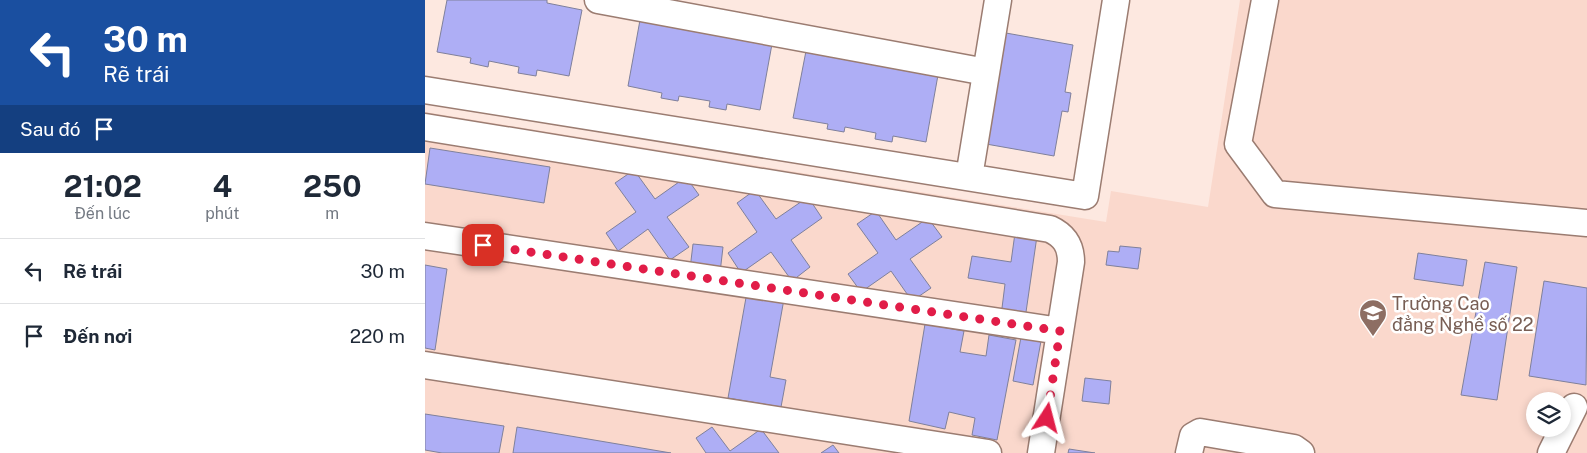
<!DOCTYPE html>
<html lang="vi">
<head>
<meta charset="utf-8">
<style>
	:root { --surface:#fff; --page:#f2f2f3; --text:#1f2937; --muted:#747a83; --line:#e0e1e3 }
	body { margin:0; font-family:"Public Sans",sans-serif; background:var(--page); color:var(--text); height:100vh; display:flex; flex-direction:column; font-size:19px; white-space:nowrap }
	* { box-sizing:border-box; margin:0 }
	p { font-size:16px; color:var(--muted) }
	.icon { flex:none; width:28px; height:28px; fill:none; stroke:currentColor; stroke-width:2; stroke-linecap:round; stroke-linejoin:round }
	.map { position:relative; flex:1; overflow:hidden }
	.details { display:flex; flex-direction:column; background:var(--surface); width:425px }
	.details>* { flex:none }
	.banner { background:#1a4fa0; color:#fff; overflow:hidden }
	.fabs { position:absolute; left:1101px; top:392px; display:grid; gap:10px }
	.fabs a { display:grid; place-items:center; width:45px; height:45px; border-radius:50%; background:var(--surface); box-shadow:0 2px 8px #0003; font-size:25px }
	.pin { position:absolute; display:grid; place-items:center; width:42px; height:42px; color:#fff; margin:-21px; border-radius:10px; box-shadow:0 2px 8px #0006 }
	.me { position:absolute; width:55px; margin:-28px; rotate:9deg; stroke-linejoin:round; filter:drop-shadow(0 0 4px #0008) }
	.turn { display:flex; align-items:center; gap:18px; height:105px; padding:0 20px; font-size:22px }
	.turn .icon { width:65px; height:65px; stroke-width:2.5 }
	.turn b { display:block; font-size:35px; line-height:42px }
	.then { display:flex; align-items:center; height:48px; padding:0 20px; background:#0003; gap:10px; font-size:19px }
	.eta { display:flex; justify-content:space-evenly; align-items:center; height:85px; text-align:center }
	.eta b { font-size:30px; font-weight:700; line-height:35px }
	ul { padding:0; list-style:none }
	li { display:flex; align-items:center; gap:15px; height:65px; padding:0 20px; border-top:1px solid var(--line) }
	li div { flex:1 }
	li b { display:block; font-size:19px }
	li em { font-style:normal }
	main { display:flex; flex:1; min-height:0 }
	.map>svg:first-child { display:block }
</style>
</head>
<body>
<main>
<section class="details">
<div class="banner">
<div class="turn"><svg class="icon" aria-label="left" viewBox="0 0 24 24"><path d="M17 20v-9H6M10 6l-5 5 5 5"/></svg><div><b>30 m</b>Rẽ trái</div></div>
<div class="then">Sau đó<svg class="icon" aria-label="arrive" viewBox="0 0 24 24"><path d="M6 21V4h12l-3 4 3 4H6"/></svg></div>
</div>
<div class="eta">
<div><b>21:02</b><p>Đến lúc</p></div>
<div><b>4</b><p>phút</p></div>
<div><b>250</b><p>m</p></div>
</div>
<ul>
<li><svg class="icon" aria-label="left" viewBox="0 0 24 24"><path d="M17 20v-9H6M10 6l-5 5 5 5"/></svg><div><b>Rẽ trái</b></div><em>30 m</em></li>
<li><svg class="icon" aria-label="arrive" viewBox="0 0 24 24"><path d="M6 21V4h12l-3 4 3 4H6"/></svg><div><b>Đến nơi</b></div><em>220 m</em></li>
</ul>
</section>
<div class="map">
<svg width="1162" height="453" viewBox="0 0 1162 453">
	<rect width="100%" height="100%" fill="#fde8e0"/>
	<path fill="#fad8cc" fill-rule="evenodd" d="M815,0h347v453h-1162v-341l681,110 5,-31 97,16zM1110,401h28v28h-28z"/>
	<path fill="#aeaef5" stroke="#7f809b" d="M22,0h100v3l35,7 -13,66 -32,-6 -1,6 -18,-3 1,-6 -30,-6 -1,6 -18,-4 1,-5 -34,-6z
		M215,20l132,24 -12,66 -33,-6 -1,6 -17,-3 1,-6 -31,-5 -1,5 -17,-3 1,-5 -34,-7z
		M581,33l67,12 -8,47 6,1 -3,19 -6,-1 -8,45 -68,-12z
		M381,51l132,24 -12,67 -33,-6 -1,6 -17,-3 1,-6 -31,-6 -1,5 -17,-3 1,-5 -35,-6z
		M5,148l120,19 -6,36 -119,-19z
		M209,170l21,29 31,-22 13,18 -32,22 22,30 -19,13 -22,-31 -30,22 -12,-18 30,-21 -21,-29z
		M330,190l21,29 32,-22 14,21 -31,22 19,27 -18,14 -21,-29 -30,21 -13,-20 29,-21 -20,-29z
		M451,211l20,29 32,-22 14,19 -32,22 21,29 -19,13 -21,-30 -30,21 -13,-18 30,-21 -21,-29z
		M590,233l22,3 -12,83 -24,-3 4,-32 -37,-6 4,-22 39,6z
		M268,244l30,3 -3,26 -30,-4z
		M695,246l21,2 -3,21 -32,-4 2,-14 11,1z
		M993,253l49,7 -4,26 -49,-7z
		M1060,262l32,5 -20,133 -36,-5z
		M0,265l22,4 -12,81 -10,-2z
		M1119,281l43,7 -1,97 -57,-9z
		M322,292l37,7 -14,78 16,3 -5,27 -53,-9z
		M500,324l39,7 -4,21 26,4 3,-21 27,5 -19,100 -25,-5 3,-17 -26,-6 -4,17 -36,-8z
		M596,337l20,4 -8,44 -20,-4z
		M660,378l26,3 -2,23 -27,-3z
		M0,414l79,12 -5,27h-57l-17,-3z
		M92,427l154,26h-158z
		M287,427l18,24 31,-22 18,24h-73l-10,-15z
		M408,445l6,8h-18z
		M644,449l26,4h-27z"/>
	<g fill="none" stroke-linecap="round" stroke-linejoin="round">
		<g stroke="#9b7c71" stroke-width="29">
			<path id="minor" d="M173,0l388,72
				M840,0l-27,144 37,50 312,29
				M0,90l660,106 31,-196
				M0,127l625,102c15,7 21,17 21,33l-30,191
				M544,177l29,-177
				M0,236l635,95
				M0,365l563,88
				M764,453l4,-17 7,-4 94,16 7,5
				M1126,453l23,-46"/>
		</g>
		<use href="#minor" stroke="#fff" stroke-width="26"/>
	</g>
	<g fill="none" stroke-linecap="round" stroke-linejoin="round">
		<path stroke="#e11d48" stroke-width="9" stroke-dasharray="0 16.2" d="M58,245l577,86 -13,87"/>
	</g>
	<defs>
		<g id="school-pin" transform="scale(1.4375)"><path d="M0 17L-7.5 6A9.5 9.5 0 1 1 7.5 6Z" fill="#8d6e63" stroke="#fff"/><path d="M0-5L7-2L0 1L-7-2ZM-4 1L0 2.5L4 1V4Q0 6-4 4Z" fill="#fff"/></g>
	</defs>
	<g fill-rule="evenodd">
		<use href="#school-pin" x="948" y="313"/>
	</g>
	<g text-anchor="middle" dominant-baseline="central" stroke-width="5" stroke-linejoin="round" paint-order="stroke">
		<g font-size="18" fill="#785e54" stroke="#fff" text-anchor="start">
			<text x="967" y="303">Trường Cao<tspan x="967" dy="21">đẳng Nghề số 22</tspan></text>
		</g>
	</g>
</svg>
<div class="fabs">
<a><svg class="icon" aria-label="layers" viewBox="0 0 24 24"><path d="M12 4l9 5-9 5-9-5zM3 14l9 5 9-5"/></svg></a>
</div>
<div class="pin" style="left:58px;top:245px;background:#d93025"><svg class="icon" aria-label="arrive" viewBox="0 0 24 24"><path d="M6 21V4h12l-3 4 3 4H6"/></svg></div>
<svg class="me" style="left:622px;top:418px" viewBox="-20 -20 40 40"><path d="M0-17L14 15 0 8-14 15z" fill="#e11d48" stroke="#fff" stroke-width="4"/></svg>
</div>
</main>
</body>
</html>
